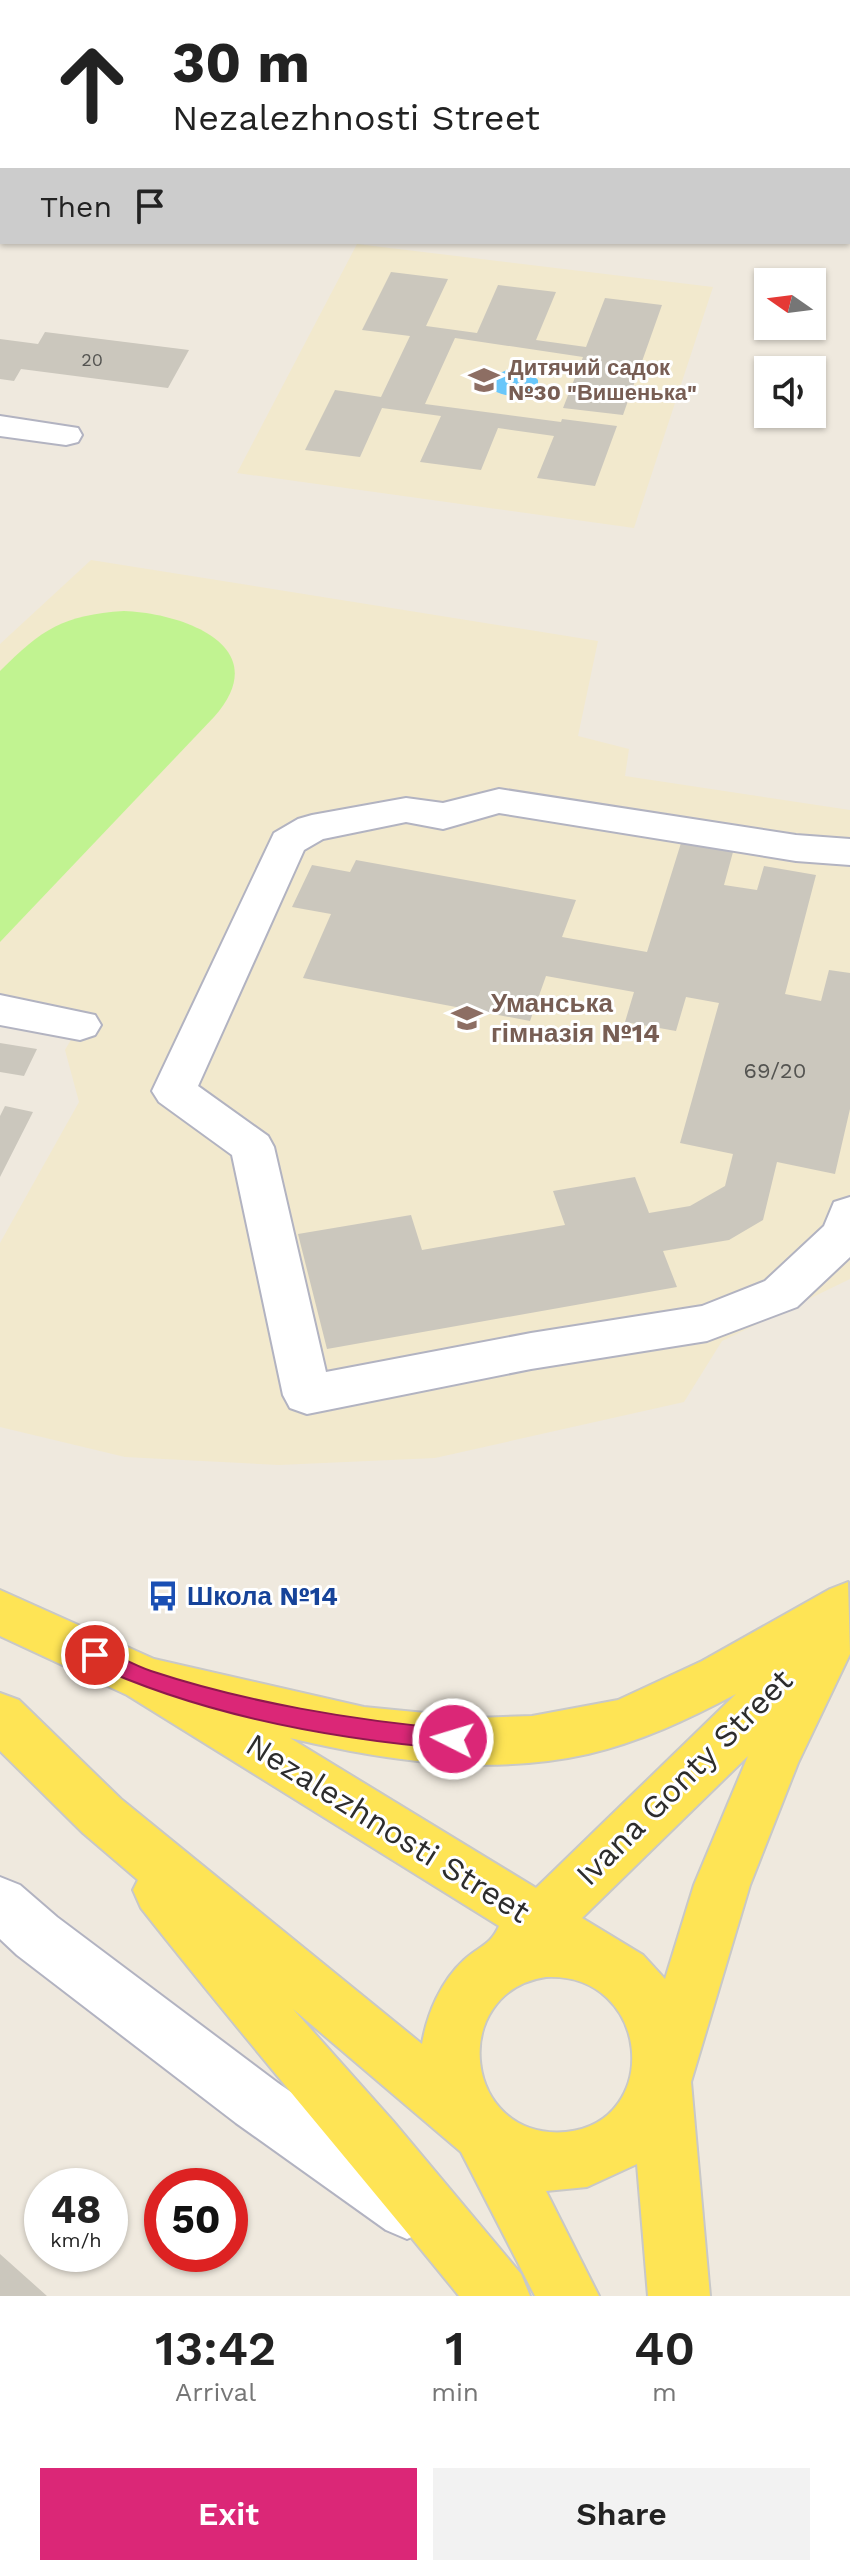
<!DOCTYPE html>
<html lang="en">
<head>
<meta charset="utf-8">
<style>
	:root { --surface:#fff; --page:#f2f2f2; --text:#222; --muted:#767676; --accent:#db2777 }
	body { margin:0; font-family:"Work Sans",sans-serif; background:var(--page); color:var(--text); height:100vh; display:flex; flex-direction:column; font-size:30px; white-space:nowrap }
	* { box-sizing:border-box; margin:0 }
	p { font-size:26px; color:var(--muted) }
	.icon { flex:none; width:44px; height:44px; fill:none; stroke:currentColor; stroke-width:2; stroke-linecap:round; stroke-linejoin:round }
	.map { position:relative; height:2296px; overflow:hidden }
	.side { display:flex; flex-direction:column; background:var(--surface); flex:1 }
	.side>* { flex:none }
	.banner { position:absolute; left:0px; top:0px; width:850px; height:244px; box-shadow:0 2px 6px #0004; background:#fff; color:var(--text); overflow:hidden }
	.needle { width:52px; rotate:284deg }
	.tools { position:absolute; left:754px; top:268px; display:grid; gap:16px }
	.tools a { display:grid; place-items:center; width:72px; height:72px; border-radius:0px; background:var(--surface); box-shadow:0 2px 6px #0004; font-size:40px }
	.speed { position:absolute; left:24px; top:2168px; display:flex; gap:16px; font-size:40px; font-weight:700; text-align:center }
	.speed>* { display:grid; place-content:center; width:104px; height:104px; border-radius:50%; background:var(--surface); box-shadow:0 2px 6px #0004; line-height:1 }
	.speed small { font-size:20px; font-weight:400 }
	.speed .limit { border:12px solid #d22; background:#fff; color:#111 }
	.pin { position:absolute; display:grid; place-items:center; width:68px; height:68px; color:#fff; margin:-34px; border:4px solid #fff; border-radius:50%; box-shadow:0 2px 8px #0007 }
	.me { position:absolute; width:88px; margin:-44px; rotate:275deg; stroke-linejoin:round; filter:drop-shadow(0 0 6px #0008) }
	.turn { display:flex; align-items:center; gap:28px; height:168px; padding:0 40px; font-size:36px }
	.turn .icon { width:104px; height:104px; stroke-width:2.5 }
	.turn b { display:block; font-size:56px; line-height:68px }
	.then { display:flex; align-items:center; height:76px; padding:0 40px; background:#0003; gap:16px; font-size:30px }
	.eta { display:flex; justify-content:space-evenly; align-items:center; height:136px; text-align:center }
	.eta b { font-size:48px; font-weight:600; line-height:56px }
	.primary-button { display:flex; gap:16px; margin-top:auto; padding:16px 40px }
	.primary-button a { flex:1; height:92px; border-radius:0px; background:var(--accent); color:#fff; font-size:32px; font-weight:600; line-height:92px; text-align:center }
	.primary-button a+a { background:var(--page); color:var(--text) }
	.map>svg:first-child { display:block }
</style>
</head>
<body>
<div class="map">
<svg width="850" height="2296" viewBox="0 0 850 2296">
	<rect width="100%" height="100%" fill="#efe9de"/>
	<path fill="#f2e9cd" d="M357,244l356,43 -79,241 -397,-55z
		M91,560l507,81 -20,95 51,13 -4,27 225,34v469l-128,62 -38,61 -249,56 -156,7 -154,-8 -125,-30v-184l79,-141 -14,-52 22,-38 -87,-15v-353z"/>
	<path fill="#c1f391" d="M124,611c58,2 153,35 90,106l-214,225v-271c42,-42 63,-56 124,-60z"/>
	<path fill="#69c7fa" d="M509,369l21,3 8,8v6c-13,13 -30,12 -46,4l-3,-12z"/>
	<path fill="#cbc7bd" d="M391,272l57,7 -22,47 51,7 21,-48 58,7 -20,48 50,7 19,-49 57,7 -39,110 -60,-7 20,-51 -128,-19 -30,66 136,18 1,-3 55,7 -22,60 -58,-8 17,-42 -56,-8 -17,42 -61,-8 21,-46 -59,-8 -22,49 -55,-7 30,-60 46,7 29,-61 -48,-6z
		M45,332l144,18 -21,38 -147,-19 -7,12 -14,-2v-40l38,5z
		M681,843l52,9 -9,33 33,5 7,-24 52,9 -31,119 36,7 8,-31 21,3v136l-15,65 -58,-12 -14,58 -34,20 -66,11 14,36 -350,62 -29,-115 113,-19 11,35 143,-25 -12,-34 82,-14 14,36 41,-7 35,-20 8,-32 -53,-11 39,-140 -33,-6 -10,34 -51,-9 9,-30 -88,-16 -16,45 -227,-43 28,-64 -39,-7 20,-42 38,7 6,-12 220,40 -14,37 85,15z
		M0,1043l37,6 -13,27 -24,-4z
		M5,1106l28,6 -33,65v-61z
		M0,2254l47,42h-47z"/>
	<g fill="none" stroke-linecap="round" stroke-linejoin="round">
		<g stroke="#b2b3c1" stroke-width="4">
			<path id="minor" d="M2,12v18l-2,1v-18z
				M848,134l2,1v18l-2,-1z
				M0,416l78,12 4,7 -4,7 -12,3 -66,-9z
				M499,789l297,46 54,4v26l-54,-4 -297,-48 -56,16 -37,-7 -83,17 -19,11 -106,236 70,50 6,11 52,225 205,-39 171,-27 63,-25 59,-55 10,-24 16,-5v60l-53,50 -90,34 -176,28 -224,45 -17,-6 -7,-13 -51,-240 -73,-53 -7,-11 122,-258 24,-14 14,-4 94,-17 37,5z
				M0,995l95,20 6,10 -6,10 -15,5 -80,-15z
				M0,1877l20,8 37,32 221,166 150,105 9,21 -9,21 -21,9 -21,-9 -150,-107 -219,-168 -17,-16z"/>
		</g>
		<g stroke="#c8c8c8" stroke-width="4">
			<path id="major" d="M558,0h34l-35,2z
				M0,75h2v16h-2z
				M848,1582l2,72 -52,109 -48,122 -59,197 19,214h-62l-11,-132 -50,23 -41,4 53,105h-64l-74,-144 -168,-143 100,112 128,153 9,22h-71c-105,-130 -214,-256 -318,-388l-8,-18 5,-10 -55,-47 -83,-82v-58l19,7 102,99 301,245c5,-30 19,-63 42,-84 15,-14 26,-14 35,-34l-372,-231 -127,-59v-46l154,69 210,48 112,11 56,-2 86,-16 84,-39 128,-72zM736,1694l-200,194 -246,-150c96,23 200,38 298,16 52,-12 101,-35 148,-60zM748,1756l-54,129 -29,94 -22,-24 -61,-37zM546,1977c105,-5 117,145 20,155 -103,9 -119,-140 -20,-155z"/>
		</g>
		<use href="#minor" fill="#fff" fill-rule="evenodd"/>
		<use href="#major" fill="#fee455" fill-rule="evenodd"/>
	</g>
	<path fill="#db2777" stroke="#8e194d" stroke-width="2" d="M95,1646c19,7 37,19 56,25 94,31 204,50 302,58l8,3 3,7 -3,7 -8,3c-122,-10 -255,-35 -366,-87l-3,-7 3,-6z"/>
	<defs>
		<g id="school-bare" transform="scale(2.4)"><path d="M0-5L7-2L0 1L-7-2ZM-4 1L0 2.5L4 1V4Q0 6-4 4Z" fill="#8d6e63" stroke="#fff" stroke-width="2.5" paint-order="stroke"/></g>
		<g id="bus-bare" transform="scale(2.4)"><path d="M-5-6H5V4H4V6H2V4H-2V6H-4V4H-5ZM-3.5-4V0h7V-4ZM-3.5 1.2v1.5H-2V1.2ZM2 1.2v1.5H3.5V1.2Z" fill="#1a4fb4" stroke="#fff" stroke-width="2.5" paint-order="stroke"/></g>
	</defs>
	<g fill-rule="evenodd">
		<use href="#school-bare" x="484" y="380"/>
		<use href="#school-bare" x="467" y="1018"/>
		<use href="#bus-bare" x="163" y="1596"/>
	</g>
	<g text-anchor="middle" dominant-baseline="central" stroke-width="6" stroke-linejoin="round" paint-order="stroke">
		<g font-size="18" fill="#545451">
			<text x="92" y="359">20</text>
		</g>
		<g font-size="22" font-weight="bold" fill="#785e54" stroke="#fff" text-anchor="start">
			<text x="508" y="367">Дитячий садок<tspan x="508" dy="25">№30 "Вишенька"</tspan></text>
		</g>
		<g font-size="22" fill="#545451">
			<text x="775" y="1070">69/20</text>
		</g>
		<g font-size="26" font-weight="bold" fill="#785e54" stroke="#fff" text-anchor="start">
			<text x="491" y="1003">Уманська<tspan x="491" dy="30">гімназія №14</tspan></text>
		</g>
		<g font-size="26" font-weight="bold" fill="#164399" stroke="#fff" text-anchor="start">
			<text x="187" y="1596">Школа №14</text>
		</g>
		<g font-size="32" fill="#2d2d2d" stroke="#fff">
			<text transform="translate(684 1777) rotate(-45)">Ivana Gonty Street</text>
			<text transform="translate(388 1828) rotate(32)">Nezalezhnosti Street</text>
		</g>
	</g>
</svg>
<div class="tools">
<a><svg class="needle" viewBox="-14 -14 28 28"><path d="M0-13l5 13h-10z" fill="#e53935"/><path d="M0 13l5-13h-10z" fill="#767676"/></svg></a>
<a><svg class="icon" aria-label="sound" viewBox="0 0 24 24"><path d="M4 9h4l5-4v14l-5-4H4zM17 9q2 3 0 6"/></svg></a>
</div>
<div class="speed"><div>48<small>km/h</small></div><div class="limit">50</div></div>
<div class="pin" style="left:95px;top:1655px;background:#d93025"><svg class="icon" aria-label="arrive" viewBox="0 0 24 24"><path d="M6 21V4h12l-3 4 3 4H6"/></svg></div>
<svg class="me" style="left:453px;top:1739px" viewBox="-20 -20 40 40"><circle r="17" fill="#db2777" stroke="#fff" stroke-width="3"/><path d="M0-11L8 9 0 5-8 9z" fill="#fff"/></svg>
<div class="banner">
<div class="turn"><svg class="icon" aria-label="ahead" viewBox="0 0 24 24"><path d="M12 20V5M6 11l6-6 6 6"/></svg><div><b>30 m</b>Nezalezhnosti Street</div></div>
<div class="then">Then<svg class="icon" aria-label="arrive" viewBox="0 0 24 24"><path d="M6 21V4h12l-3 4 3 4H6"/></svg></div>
</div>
</div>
<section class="side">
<div class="eta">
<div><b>13:42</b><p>Arrival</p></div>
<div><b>1</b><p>min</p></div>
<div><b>40</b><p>m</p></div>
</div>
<div class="primary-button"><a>Exit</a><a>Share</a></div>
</section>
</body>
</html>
